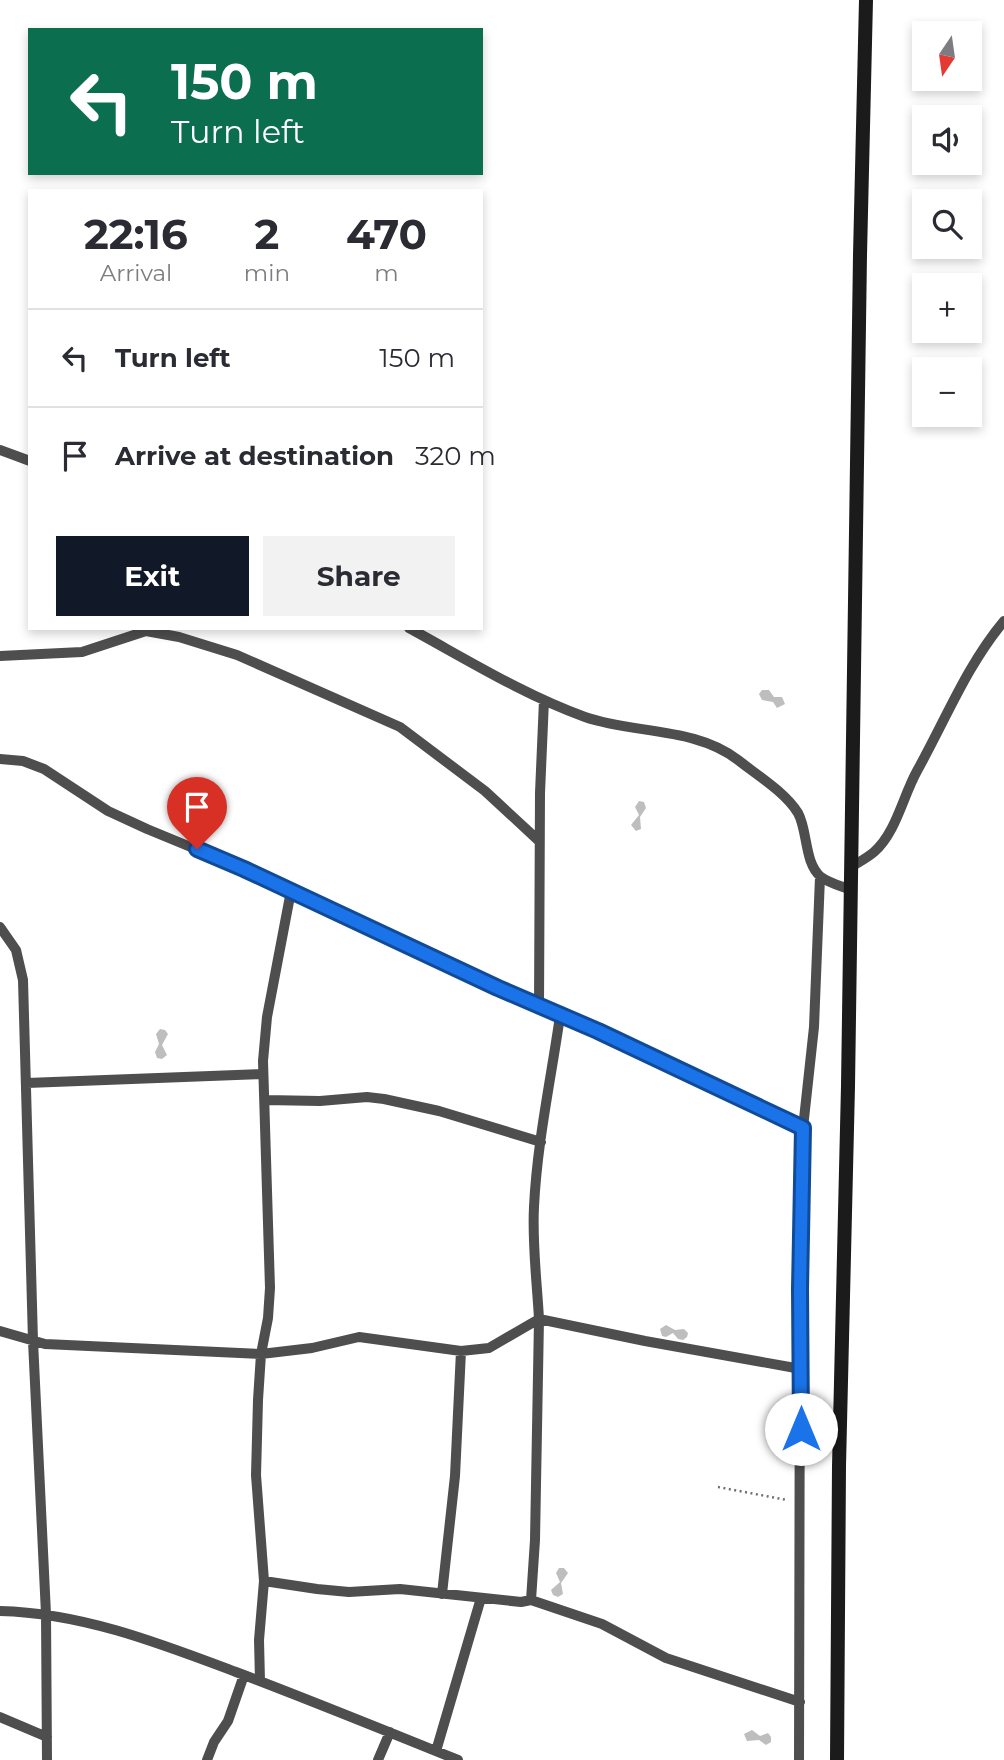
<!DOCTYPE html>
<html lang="en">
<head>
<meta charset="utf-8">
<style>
	:root { --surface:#fff; --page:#f2f2f3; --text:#2b2b33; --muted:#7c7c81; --line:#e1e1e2; --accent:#111827 }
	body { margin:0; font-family:Montserrat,sans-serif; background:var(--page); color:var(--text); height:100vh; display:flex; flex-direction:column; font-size:26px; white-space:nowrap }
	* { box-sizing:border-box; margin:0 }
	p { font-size:23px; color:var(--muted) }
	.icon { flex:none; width:38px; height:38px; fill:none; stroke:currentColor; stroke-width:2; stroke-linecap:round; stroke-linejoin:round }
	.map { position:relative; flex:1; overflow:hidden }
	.panel { position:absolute; left:28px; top:189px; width:455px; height:441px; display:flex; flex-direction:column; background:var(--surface); border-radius:0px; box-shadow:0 4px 10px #0003 }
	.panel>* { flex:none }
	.guide { position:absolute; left:28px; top:28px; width:455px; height:147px; border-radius:0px; box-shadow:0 4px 10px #0003; background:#0b6e4f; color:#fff; overflow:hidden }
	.needle { width:46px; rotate:193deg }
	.fabs { position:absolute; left:912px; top:21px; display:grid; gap:14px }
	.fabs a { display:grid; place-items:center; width:70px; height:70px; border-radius:0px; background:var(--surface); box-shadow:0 4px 10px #0003; font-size:35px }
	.pin { position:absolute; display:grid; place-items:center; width:60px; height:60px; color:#fff; margin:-72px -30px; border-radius:50% 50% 50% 0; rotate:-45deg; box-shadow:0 0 7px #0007 }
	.pin .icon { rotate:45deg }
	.me { position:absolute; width:77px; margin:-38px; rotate:0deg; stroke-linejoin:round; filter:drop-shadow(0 0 5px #0008) }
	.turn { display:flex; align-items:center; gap:24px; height:147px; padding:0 28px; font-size:32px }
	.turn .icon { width:91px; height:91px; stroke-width:2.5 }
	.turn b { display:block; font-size:49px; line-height:60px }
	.eta { display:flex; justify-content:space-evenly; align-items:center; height:119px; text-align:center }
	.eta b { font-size:42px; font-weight:700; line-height:49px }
	.primary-button { display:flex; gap:14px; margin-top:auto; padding:14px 28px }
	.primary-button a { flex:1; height:80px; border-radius:0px; background:var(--accent); color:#fff; font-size:28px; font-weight:700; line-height:80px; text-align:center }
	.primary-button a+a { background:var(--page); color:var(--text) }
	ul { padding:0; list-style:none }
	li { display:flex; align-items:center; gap:21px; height:98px; padding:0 28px; border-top:2px solid var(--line) }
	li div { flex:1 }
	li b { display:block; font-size:26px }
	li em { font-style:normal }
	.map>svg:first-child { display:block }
</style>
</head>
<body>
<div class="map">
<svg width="1004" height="1760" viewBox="0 0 1004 1760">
	<rect width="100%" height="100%" fill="#fff"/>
	<path fill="#bebebe" d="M762,690h7l5,7h8l3,7 -8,4 -4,-6 -11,-2 -3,-6z
		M639,801l5,1 2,6 -6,9 1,12 -5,2 -5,-6 8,-10 -4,-8z
		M160,1029l5,1 3,4 -6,11 5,10 -5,4 -5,-1 -2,-6 4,-8 -3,-10z
		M666,1325l9,5 9,-1 4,4 -1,4 -4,3 -5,-1 -5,-6 -7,4 -4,-1 -2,-7z
		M559,1568h5l4,5 -7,10 2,11 -5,3 -5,-2 -2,-5 9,-8 -4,-9z
		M752,1730l8,6 8,-3 3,4v5l-5,3 -7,-5 -12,1 -3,-7z"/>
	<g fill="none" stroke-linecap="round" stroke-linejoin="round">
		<path stroke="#707070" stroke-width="2.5" stroke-dasharray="2 3.5" stroke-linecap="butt" d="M718,1487l69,13"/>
		<path stroke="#4e4e4e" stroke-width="10" d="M0,450l30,11
			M409,628c57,31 115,67 176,89 49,17 111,10 153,43 19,15 47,32 60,53 10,18 6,50 23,64 8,6 20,9 30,13
			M0,656l82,-4 64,-21 33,6 58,18 163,72 85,64 54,50
			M0,759l23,2 21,8 64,42 39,18 97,40 254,119 100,43 205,97
			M851,867c8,-5 16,-9 23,-15 22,-19 29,-56 43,-81 28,-50 50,-106 87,-150
			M0,927l16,23 7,30 10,361 13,273 1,146
			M539,1007l1,-214 4,-93
			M560,1016c-9,63 -23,127 -26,191 -2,37 3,75 5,112l106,22 156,28
			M27,1083l236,-9
			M265,1100l55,1 47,-4 17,2 55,12 102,31
			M0,1331l45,13 216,10 51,-6 47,-11 102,14 28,-3 50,-29
			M264,1581l53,8 32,3 51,-3 121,13 10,-2 4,-60 4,-221
			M442,1594l13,-118 6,-125
			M531,1600l71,24 64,34 134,44
			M0,1611c82,2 159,32 236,61 74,28 148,58 222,88
			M260,1681l-1,-41 5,-59 -8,-106 2,-75 3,-46 7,-36 2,-30 -7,-227 4,-44 24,-126
			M0,1717l47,20
			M436,1751l45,-153
			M207,1760l7,-18 14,-21 16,-46
			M378,1760l12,-28
			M799,1760l1,-471 3,-161 11,-101 6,-150"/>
		<path stroke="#1b1b1b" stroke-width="14" d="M837,1760l2,-294 9,-380 12,-831 6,-255"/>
	</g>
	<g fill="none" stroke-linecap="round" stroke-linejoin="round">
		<g stroke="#114b97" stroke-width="18">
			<path id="route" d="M197,849l47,20 254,119 100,43 205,97 -3,161 1,140"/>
		</g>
		<use href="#route" stroke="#1a73e8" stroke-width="12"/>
	</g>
</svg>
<div class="fabs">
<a><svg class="needle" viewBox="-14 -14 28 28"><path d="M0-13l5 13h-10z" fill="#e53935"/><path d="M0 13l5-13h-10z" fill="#7c7c81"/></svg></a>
<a><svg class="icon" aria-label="sound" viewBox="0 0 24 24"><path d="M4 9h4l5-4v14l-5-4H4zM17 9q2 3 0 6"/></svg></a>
<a><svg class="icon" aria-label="search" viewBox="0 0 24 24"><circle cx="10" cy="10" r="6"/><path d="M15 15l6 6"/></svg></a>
<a>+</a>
<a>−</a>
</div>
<div class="pin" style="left:197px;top:849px;background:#d93025"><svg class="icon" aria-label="arrive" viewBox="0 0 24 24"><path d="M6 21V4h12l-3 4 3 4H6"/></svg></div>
<svg class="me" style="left:801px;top:1429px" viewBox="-20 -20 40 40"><circle r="19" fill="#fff"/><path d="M0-13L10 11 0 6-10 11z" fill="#1a73e8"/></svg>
<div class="guide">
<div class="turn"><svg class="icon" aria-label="left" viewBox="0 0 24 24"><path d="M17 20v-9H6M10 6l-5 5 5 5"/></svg><div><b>150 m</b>Turn left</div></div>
</div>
<section class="panel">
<div class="eta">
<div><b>22:16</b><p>Arrival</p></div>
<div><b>2</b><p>min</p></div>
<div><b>470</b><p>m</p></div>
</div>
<ul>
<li><svg class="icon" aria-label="left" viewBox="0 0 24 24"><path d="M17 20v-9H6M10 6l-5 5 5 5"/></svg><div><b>Turn left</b></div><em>150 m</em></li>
<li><svg class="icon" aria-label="arrive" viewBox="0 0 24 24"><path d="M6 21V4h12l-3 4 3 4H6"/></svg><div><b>Arrive at destination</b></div><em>320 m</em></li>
</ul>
<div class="primary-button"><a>Exit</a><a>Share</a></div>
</section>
</div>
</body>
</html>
